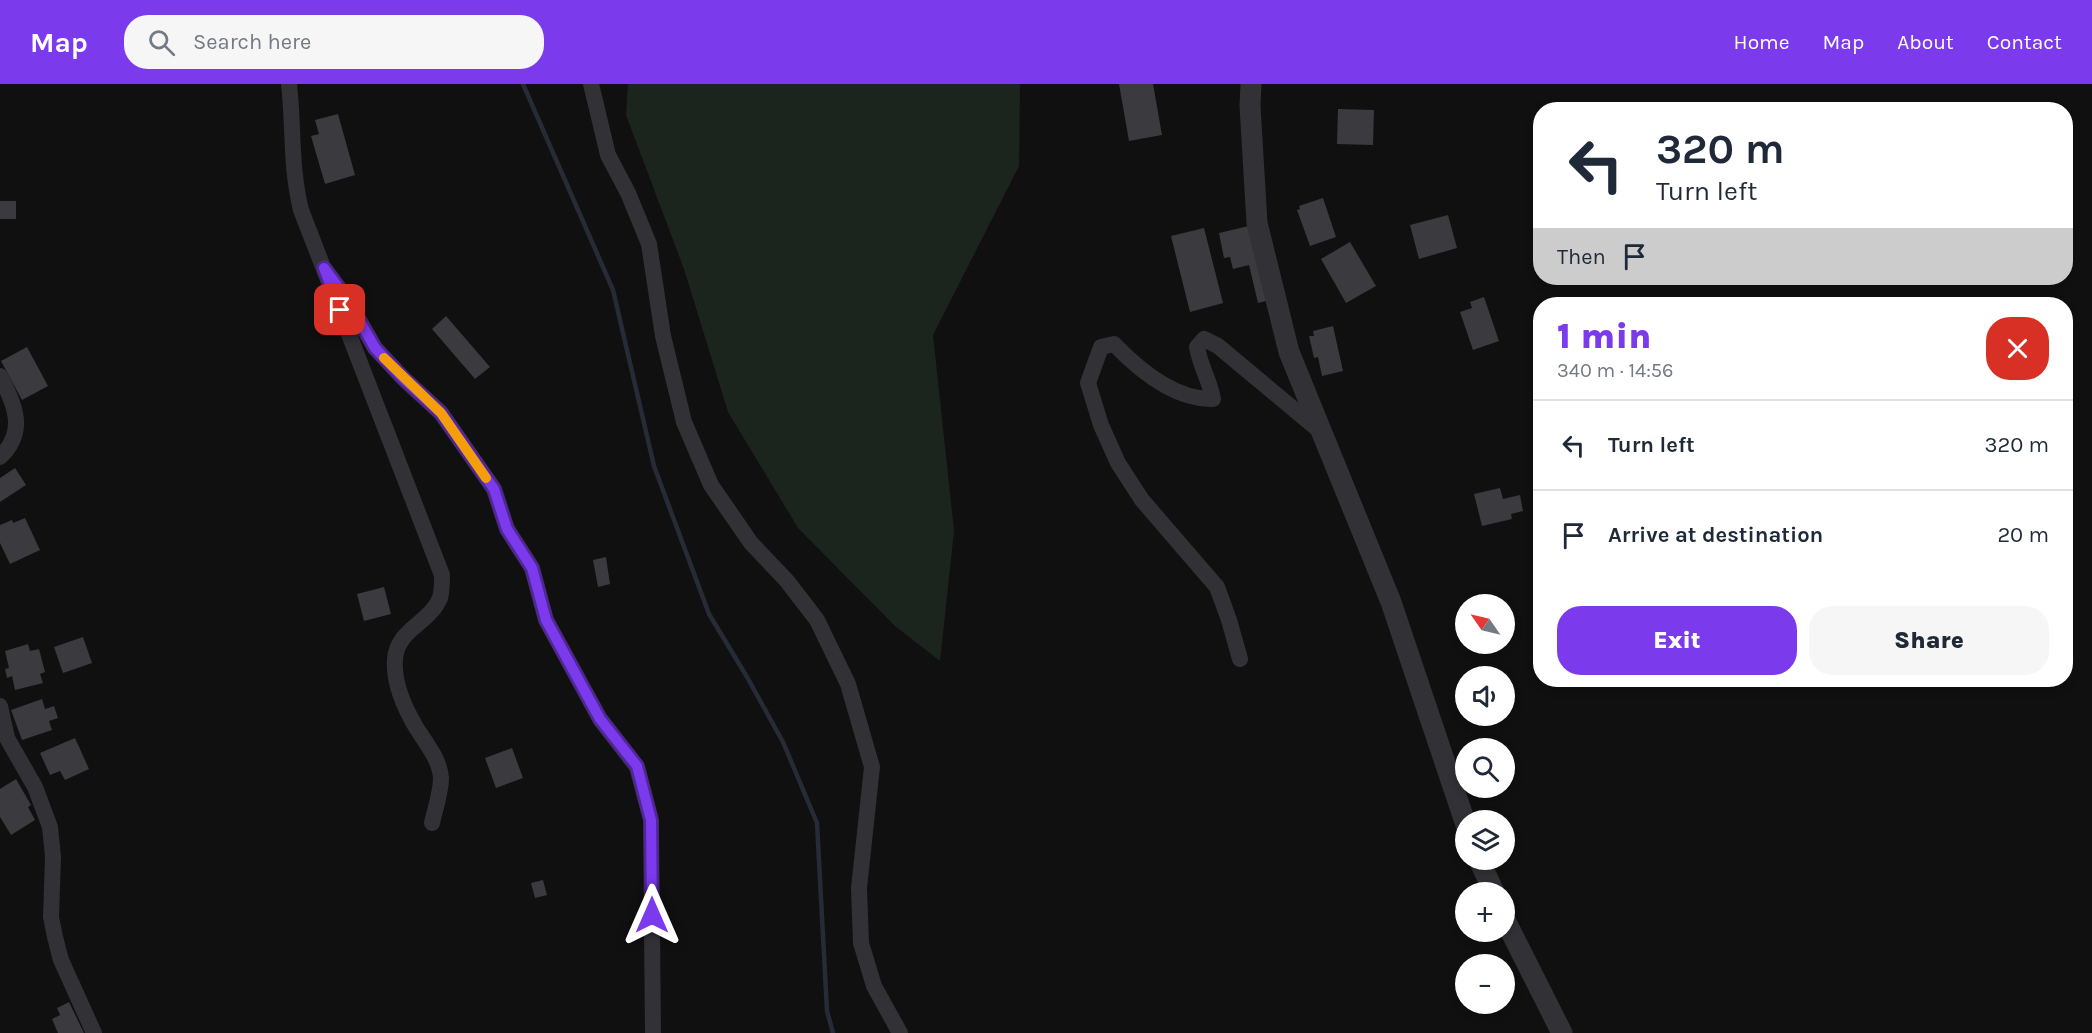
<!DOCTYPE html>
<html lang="en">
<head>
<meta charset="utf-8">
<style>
	:root { --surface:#fff; --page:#f6f6f7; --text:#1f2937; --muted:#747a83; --line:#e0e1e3; --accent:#7c3aed }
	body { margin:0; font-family:Karla,sans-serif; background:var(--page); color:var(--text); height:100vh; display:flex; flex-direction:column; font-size:22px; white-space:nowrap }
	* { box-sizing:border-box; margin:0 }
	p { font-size:20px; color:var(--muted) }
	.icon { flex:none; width:33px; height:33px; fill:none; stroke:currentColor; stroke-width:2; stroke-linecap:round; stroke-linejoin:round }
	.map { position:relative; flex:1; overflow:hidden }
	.details { position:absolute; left:1533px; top:213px; width:540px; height:390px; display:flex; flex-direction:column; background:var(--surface); border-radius:24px; box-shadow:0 3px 9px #0003 }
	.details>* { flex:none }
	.guide { position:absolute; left:1533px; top:18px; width:540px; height:183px; border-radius:24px; box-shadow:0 3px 9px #0003; background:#fff; color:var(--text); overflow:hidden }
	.needle { width:39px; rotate:304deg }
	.buttons { position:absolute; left:1455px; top:510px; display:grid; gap:12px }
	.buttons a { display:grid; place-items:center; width:60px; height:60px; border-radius:50%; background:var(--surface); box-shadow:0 3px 9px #0003; font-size:30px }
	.pin { position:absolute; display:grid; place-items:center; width:51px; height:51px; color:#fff; margin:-26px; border-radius:12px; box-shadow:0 3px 9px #0006 }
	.me { position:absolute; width:66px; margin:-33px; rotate:0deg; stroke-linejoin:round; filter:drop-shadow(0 0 4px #0008) }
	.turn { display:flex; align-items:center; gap:21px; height:126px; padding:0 24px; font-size:27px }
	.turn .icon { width:78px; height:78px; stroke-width:2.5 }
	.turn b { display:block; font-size:42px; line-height:51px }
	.then { display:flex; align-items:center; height:57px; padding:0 24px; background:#0003; gap:12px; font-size:22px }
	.round { display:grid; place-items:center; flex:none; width:63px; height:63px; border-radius:24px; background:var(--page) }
	.headline { display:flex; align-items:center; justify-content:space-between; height:102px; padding:0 24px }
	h1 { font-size:36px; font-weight:800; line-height:45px; color:var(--accent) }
	.cta { display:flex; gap:12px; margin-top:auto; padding:12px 24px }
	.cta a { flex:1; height:69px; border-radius:24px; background:var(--accent); color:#fff; font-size:24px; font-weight:800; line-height:69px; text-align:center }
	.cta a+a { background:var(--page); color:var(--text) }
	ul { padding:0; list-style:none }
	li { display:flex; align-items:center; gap:18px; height:90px; padding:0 24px; border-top:2px solid var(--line) }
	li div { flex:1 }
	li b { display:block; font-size:22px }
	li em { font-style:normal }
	header { display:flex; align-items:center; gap:36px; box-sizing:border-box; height:84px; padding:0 30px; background:var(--accent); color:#fff }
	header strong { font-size:28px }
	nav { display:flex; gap:33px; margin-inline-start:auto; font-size:21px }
	.search { width:420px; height:54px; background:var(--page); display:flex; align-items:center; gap:15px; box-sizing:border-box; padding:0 21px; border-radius:24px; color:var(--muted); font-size:22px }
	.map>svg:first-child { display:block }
</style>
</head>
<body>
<header>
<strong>Map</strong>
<div class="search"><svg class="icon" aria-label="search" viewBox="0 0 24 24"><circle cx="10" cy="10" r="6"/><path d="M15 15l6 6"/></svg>Search here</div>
<nav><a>Home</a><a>Map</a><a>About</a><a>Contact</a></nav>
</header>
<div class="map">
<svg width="2092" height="949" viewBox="0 0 2092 949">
	<rect width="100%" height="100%" fill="#101011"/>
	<path fill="#1c241e" d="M628,0h392l-1,82 -86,169 21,196 -14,130 -45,-35 -97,-98 -70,-116 -44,-143 -58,-154z"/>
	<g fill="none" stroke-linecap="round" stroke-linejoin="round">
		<path stroke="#262c35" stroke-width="4.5" d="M523,0l90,206 41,176 55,148 38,63 36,65 34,81 10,188 6,22"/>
	</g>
	<path fill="#3a3a3f" d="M1119,0h34l9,51 -33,6z
		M1338,25l36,1 -1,35 -36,-1z
		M338,30l17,61 -30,9 -14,-48 8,-2 -4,-14z
		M1323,114l13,39 -26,9 -13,-36 3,-1 -1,-3z
		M0,117h16v18h-16z
		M1448,131l9,33 -38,11 -9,-34z
		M1253,141l17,75 -12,3 -9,-38 -16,4 -3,-12 -6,1 -5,-25z
		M1204,144l19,75 -33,9 -19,-76z
		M1350,158l26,44 -30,17 -25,-44z
		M1484,213l15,44 -26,9 -13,-38 12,-4 -2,-6z
		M446,232l44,51 -15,12 -43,-50z
		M1333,242l10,45 -21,5 -4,-19 -4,1 -5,-22h5l-1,-5z
		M27,263l21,39 -26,14 -21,-39z
		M15,384l11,17 -26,17v-24z
		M1500,404l3,11 17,-4 3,16 -12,3 1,5 -30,7 -8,-32z
		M25,434l15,32 -30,14 -10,-21v-18l12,-5 1,3z
		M606,473l4,27 -12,3 -5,-27z
		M384,503l7,27 -27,7 -7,-27z
		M83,553l9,26 -29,10 -9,-26z
		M28,560l2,7 9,-2 6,23 -5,2 3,9 -28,7 -3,-14 -5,2 -2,-9 4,-1 -4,-17z
		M42,615l3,10 9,-3 4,12 -9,3 3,9 -30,10 -11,-30z
		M75,654l14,31 -24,11 -5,-9 -10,4 -10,-22z
		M512,664l11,30 -27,10 -11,-30z
		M16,695l15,26 -3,2 7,13 -24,15 -11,-18v-28z
		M543,796l4,15 -12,3 -4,-15z
		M69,918l15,31h-26l-6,-14 8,-4 -3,-7z"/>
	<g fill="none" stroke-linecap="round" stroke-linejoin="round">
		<path stroke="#313136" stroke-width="16" d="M289,0c5,44 1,81 12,126l141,365c0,8 0,16 -2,23 -10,25 -43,31 -45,61 -2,24 10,50 22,70 9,14 23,31 24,49 0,15 -6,31 -9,45
			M591,0l17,71 20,38 21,51 14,92 21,86 27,63 40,58 36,38 30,39 31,64 24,83 -13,121 2,55 13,43 26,47
			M324,184l23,31 28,49 28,30 38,35 53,76 13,40 25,39 14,52 54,99 37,48 14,53 2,213
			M0,292c15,28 27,56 0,81
			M1240,575l-11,-39 -12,-33 -75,-87 -24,-37 -17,-38 -13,-42 13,-36 13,-3c25,26 62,56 99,55 -3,-18 -13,-33 -16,-52l7,-8 14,7 102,85
			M0,622l7,32 28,49 15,40 3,30 -2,60 4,20 6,23 33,73"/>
		<path stroke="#313136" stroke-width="21" d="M1251,0l-1,22 7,117 32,129 102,250 75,223
			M1479,776l15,32
			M1504,834l58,115"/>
	</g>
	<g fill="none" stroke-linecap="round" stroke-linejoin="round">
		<g stroke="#51269a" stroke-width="15">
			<path id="route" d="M340,226l-16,-42 23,31 28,49 28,30 38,35 53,76 13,40 25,39 14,52 54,99 37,47 14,54 1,95"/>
		</g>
		<use href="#route" stroke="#7c3aed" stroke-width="10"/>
		<path stroke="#f59e0b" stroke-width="10" d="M384,274l57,55 45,65"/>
	</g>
</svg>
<div class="buttons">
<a><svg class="needle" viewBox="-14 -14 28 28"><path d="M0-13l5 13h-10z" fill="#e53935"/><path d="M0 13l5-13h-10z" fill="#747a83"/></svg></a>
<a><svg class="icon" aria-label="sound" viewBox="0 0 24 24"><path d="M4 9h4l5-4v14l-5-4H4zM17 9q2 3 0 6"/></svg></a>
<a><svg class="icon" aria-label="search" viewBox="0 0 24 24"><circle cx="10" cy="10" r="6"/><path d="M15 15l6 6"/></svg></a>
<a><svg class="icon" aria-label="layers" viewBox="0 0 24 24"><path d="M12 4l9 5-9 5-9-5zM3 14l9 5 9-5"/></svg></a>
<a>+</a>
<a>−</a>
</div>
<div class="pin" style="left:340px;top:226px;background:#d93025"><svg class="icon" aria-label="arrive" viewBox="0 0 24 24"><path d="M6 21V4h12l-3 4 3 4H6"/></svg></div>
<svg class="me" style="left:652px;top:831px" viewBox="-20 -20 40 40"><path d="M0-17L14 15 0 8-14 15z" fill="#7c3aed" stroke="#fff" stroke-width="4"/></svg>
<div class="guide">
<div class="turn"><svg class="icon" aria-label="left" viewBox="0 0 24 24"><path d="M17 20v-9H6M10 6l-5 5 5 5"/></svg><div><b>320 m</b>Turn left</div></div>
<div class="then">Then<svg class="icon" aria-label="arrive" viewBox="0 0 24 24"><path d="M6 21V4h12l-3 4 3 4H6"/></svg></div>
</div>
<section class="details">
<div class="headline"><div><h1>1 min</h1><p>340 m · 14:56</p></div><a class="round" style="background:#d93025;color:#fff"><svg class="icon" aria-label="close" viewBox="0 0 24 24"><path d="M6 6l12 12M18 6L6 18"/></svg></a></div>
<ul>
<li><svg class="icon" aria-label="left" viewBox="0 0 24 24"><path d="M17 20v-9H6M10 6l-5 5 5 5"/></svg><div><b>Turn left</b></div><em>320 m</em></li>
<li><svg class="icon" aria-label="arrive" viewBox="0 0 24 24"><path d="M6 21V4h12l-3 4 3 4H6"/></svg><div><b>Arrive at destination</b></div><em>20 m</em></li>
</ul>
<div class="cta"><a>Exit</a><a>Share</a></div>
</section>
</div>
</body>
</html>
